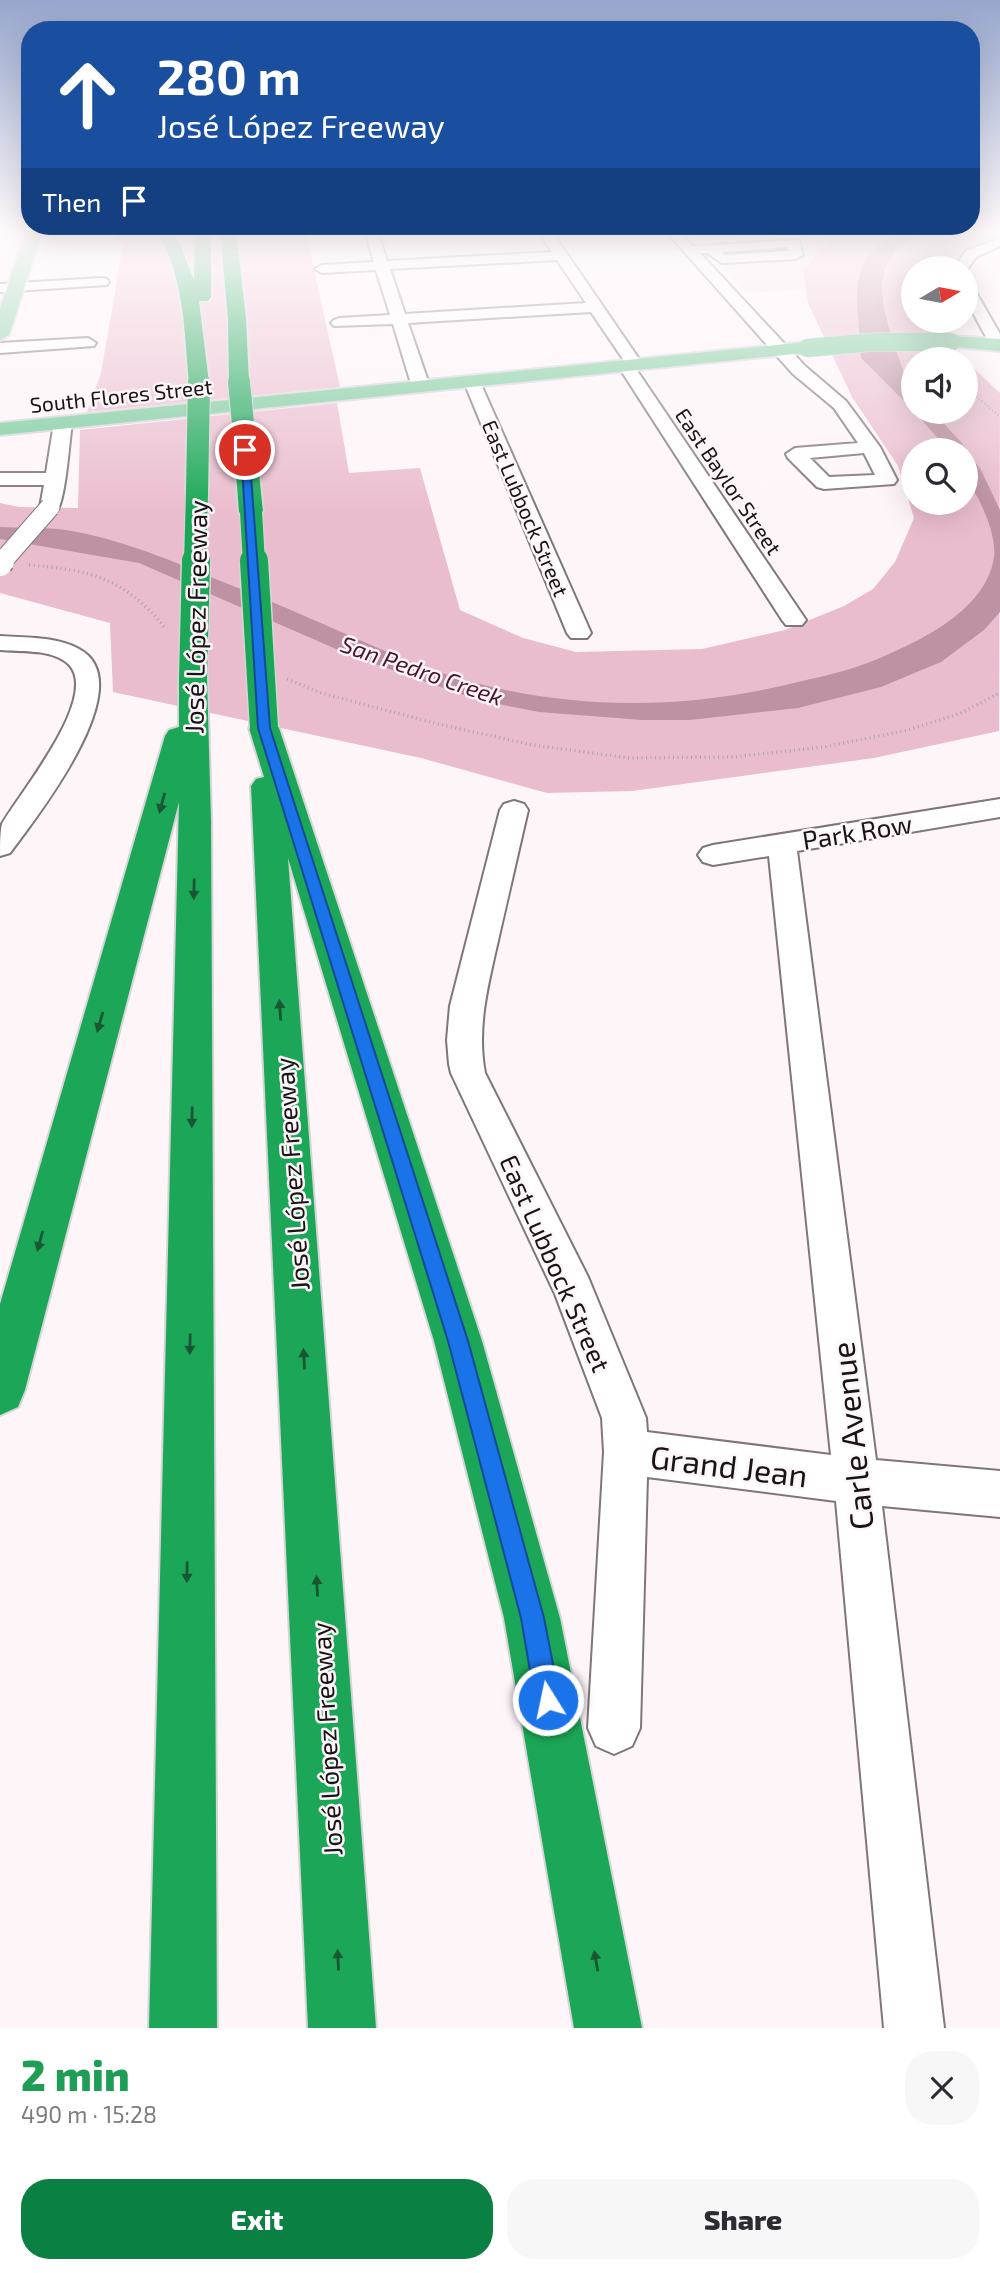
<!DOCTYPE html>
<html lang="en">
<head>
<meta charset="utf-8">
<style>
	:root { --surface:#fff; --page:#f7f7f7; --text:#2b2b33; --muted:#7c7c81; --accent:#0b8043 }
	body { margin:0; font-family:"Exo 2",sans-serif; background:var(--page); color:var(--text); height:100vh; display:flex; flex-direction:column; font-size:26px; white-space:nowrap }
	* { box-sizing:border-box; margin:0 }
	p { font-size:23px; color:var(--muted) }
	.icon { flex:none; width:38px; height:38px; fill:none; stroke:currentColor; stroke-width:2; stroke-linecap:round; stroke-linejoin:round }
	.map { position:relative; height:2028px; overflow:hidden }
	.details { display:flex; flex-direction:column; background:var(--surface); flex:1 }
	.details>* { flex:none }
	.hud { position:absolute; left:21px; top:21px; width:959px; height:214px; border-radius:28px; box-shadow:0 7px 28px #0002; background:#1a4fa0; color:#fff; overflow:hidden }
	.needle { width:46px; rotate:80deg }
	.fabs { position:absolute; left:901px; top:256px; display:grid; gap:14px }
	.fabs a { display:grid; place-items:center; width:77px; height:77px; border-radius:50%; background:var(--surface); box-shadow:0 7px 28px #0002; font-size:35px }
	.pin { position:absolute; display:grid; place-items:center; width:60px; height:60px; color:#fff; margin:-30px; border:4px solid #fff; border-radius:50%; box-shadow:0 2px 7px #0007 }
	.me { position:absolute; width:77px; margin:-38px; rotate:350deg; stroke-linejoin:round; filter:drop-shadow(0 0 5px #0008) }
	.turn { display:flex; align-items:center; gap:24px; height:147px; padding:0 21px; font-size:32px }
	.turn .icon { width:91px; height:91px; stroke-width:2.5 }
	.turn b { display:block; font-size:49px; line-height:60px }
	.then { display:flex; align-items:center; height:66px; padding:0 21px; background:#0003; gap:14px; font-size:26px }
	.round { display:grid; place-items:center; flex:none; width:74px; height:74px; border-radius:28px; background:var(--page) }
	.head { display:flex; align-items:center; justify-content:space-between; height:119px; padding:0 21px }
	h1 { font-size:42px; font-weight:800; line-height:52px; color:#1e9e55 }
	.primary-button { display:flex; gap:14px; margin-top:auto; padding:14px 21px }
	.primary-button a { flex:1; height:80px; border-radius:28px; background:var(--accent); color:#fff; font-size:28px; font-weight:800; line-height:80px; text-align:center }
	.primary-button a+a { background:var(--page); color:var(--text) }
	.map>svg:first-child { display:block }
</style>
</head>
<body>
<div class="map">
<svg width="1000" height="2028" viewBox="0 0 1000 2028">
	<rect width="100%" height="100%" fill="#fef5f8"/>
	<path fill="#f6e6ec" d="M684,229h166l-19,8 -28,33 3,20 -61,3z"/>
	<path fill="#eabdce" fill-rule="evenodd" d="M111,229h194l35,158 -253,25 14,-39 22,-126z
		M850,229h150v11l-32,10 -14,18h-40v52h30c3,17 7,27 19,39h-49v52h52v-50l34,32 -1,338 -125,27 -242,33 -85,2 -126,-35 -308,-66 -3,-69 -110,-30v-90l19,4 59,1 2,-78 257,-27 12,70 71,-5 40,142 63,28 53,14 126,-3 83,-19 59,-24 29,-17 22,-27 19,-44 -16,-52 -46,-69 -44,-94 -5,-33 28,-33zM914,450h52v52h-52z"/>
	<path fill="#be92a3" d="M910,229h36c-99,20 -59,88 -38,156l6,6v20l-53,-53c-2,-60 -21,-104 49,-129z
		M914,411h18l29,31 20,28 19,40v102l-16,18 -43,32 -60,25 -83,21 -108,12h-48l-103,-8 -61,-12 -126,-44 -213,-93 -139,-24v-12c21,1 45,0 66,3 50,8 100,28 147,48 61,24 121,51 181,77 129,55 269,61 404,27 31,-7 61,-14 91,-28 41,-18 98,-48 105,-97 2,-18 -7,-41 -15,-57 -3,-7 -10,-13 -12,-21 -3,-8 -1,-20 -1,-29h-18z"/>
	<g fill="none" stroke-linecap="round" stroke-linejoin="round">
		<g stroke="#7e7679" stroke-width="4">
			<path id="minor" d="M29,229h69l-6,4 -58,3 -5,-1z
				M364,229h13l10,32 165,-9 -15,-23h13l89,130 -1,13 168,248 -4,5h-16l-4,-5 -160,-248 1,-13 -32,-47 -183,11 22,64 -9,5 -9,-5 -19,-63 -59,2 -3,-3 3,-3 5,-2 51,-3 -14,-45 -54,3 -7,-4 7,-4 52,-3zM557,260l29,43 -181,11 -15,-45z
				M664,229h13l16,17 106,-6 4,15 -7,4 -74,4 -15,-10h-7l105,113 41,35 34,46 17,33 -3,4 -70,5 -7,-2 -29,-29 -2,-4 9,-6 63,-5 -24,-35 -41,-34zM788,247l1,4 -64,4 -3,-3zM864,453l11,22 -46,2 -19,-19z
				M1000,238v8l-24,11 -10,14v-3h-12l12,-17z
				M102,278l5,1 2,3 -2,3 -107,7v-8z
				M966,283l7,4 27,47v15l-8,-1 -26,-48z
				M88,338l8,5 -2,3 -94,7v-10z
				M472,377l8,5 111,251 -4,5h-16l-4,-5 -103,-251z
				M63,418l9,5c-3,20 -6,74 -15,88h-14l-3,-4 4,-22h-44v-12h46l8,-50z
				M0,636c26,2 56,0 79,13 64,34 -43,169 -69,204l-10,3c0,-10 0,-24 2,-32 14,-27 108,-137 61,-164 -18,-11 -43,-8 -63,-10z
				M1000,799v18l-203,34 79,609 124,11v46l-118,-11 62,522h-60l-48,-527 -189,-24 -7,251 -8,18 -18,8 -18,-8 -8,-18 16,-276 -2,-34 -47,-124 -104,-221 -2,-9 -2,-24 3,-34 50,-196 4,-6 10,-3 10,3 4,6c-10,42 -19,84 -29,126 -10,46 -23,90 -14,137l103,204 58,141 1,14 184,23 -62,-599 -56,9 -10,-3 -5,-7 5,-7 10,-3z"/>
		</g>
		<g stroke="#d5d5d5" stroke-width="4">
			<path id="major" d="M27,229h16l-34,106 -9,5v-31z
				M951,336l49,3v12l-56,-5 -2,-4z
				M807,342l7,2 2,4 -2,4 -814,83v-12z"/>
		</g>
		<g stroke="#d5d5d5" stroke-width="4">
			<path id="highway" d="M155,229h15l10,16 14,35 1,-51h16v68l-3,4h-9l10,82 -3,4 -7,2 -10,-6c-5,-53 -4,-108 -34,-154z
				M220,229h16l10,90 3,63 -10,6 -10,-6 -1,-63z
				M244,428l8,1 3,5 8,78 -4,5h-16l-4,-5 -6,-78 3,-5z
				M198,431l8,1 3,5 -1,56 -3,5h-16l-3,-5 1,-56 3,-5z
				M193,670l10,3 4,6 4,142 6,1207h-68l30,-1226 -154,588 -7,17 -18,8v-111l165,-568 4,-6 10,-3v-48l4,-6z
				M264,719l11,3 4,6 203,613 78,277 82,410h-68l-70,-410 -70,-277 -146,-483 88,1170h-68l-57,-1242 5,-7 8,-2 -15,-49 4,-6z"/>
		</g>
		<path stroke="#aca5a8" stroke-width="2.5" stroke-dasharray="1 2.5" stroke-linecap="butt" d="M966,387l34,30"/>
		<path stroke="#aca5a8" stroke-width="3.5" stroke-dasharray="1 3.5" stroke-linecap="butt" d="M29,565c62,5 96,13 137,64
			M287,679l34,14 117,31 95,21 96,13 104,-1 91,-10 80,-16 55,-17 41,-21"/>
		<use href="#minor" fill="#fff" fill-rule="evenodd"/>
		<use href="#major" fill="#76ca9a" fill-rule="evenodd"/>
		<use href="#highway" fill="#1ba757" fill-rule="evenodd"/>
		<g stroke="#7e7679" stroke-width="21" stroke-linecap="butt">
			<path id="minor-bridge-far1" d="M1,563l49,-56"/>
		</g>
		<g stroke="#7e7679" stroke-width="27" stroke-linecap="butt">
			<path id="minor-bridge" d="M0,564l2,-3"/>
		</g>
		<g stroke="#d5d5d5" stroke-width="19" stroke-linecap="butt">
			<path id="major-bridge" d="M807,348l66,-6h78"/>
		</g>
		<g stroke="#d5d5d5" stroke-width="24" stroke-linecap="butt">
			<path id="highway-bridge-far1" d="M239,382l5,52
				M198,437l1,-54
				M251,512l3,51
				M195,563l2,-70"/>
		</g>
		<g stroke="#d5d5d5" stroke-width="31" stroke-linecap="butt">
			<path id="highway-bridge" d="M254,561l10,167
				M193,679l3,-118"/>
		</g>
		<use href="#minor-bridge-far1" stroke="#fff" stroke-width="19"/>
		<use href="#minor-bridge" stroke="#fff" stroke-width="24"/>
		<use href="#major-bridge" stroke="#76ca9a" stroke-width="18"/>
		<use href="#highway-bridge-far1" stroke="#1ba757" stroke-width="22"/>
		<use href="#highway-bridge" stroke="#1ba757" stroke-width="28"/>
	</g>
	<path fill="#c0b9bb" d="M694,229h44l-1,8 -34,2z
		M764,229h53l-13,8z"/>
	<path fill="#9c9699" d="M806,229h11l-13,8z"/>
	<defs><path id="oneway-solid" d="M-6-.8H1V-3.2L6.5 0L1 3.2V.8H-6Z" transform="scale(1.75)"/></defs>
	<g fill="#195633">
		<use href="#oneway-solid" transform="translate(162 803) rotate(105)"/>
		<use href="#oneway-solid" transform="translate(194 889) rotate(91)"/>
		<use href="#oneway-solid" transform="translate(280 1010) rotate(-94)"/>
		<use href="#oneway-solid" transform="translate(100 1022) rotate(106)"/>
		<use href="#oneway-solid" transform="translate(192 1117) rotate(91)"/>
		<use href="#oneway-solid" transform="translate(40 1241) rotate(105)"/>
		<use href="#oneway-solid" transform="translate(190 1344) rotate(91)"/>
		<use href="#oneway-solid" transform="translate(304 1359) rotate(-93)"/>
		<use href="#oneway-solid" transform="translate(187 1572) rotate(91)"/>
		<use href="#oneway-solid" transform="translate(317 1586) rotate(-93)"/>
		<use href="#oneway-solid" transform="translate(338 1960) rotate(-93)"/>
		<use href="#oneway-solid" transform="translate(596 1961) rotate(-100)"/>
	</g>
	<linearGradient id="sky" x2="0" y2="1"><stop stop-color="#97a6cc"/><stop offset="0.45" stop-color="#fffafc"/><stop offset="1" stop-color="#fffafc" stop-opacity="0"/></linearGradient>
	<rect width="1000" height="513" fill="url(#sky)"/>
	<path fill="#1a73e8" stroke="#114b97" stroke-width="2" d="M245,447l4,3 21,278 198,613 76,277 16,82 -4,9 -8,3 -9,-3 -4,-9 -14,-82 -73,-277 -190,-613 -17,-278z"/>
	<g text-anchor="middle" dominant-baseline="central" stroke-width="5" stroke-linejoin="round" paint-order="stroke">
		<g font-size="21" fill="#171416" stroke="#fef5f8">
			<text transform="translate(121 395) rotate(-6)">South Flores Street</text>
			<text transform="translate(729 481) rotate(56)">East Baylor Street</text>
			<text transform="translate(526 508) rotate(67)">East Lubbock Street</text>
		</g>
		<g font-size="23" font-style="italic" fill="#49122d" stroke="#fef5f8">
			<text transform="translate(422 670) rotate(19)">San Pedro Creek</text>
		</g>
		<g font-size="26" fill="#171416" stroke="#fef5f8">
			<text transform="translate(195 617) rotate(-89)">José López Freeway</text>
			<text transform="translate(857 831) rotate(-9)">Park Row</text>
			<text transform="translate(291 1174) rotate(-94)">José López Freeway</text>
			<text transform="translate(556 1263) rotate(66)">East Lubbock Street</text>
			<text transform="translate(326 1739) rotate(-93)">José López Freeway</text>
		</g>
		<g font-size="32" fill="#171416" stroke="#fef5f8">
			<text transform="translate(851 1436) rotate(-96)">Carle Avenue</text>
			<text transform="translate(729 1465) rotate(7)">Grand Jean</text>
		</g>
	</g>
</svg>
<div class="fabs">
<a><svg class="needle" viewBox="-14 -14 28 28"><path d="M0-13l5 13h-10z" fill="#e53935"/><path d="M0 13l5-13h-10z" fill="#7c7c81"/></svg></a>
<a><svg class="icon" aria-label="sound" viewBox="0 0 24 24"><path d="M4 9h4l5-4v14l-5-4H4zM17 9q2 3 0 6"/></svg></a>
<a><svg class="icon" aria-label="search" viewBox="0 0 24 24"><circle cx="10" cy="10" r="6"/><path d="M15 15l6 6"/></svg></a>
</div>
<div class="pin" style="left:245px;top:450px;background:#d93025"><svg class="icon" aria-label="arrive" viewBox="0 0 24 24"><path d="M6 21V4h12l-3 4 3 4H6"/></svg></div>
<svg class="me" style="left:548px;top:1700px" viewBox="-20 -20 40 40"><circle r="17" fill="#1a73e8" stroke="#fff" stroke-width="3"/><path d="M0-11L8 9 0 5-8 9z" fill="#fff"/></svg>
<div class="hud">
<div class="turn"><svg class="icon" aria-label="ahead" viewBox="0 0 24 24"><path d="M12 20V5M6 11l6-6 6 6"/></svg><div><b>280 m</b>José López Freeway</div></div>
<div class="then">Then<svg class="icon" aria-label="arrive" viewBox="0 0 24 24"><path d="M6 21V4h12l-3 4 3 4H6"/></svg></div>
</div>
</div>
<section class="details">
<div class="head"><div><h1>2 min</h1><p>490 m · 15:28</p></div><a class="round"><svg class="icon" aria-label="close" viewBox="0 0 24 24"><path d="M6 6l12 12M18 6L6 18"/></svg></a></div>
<div class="primary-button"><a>Exit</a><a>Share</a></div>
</section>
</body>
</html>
